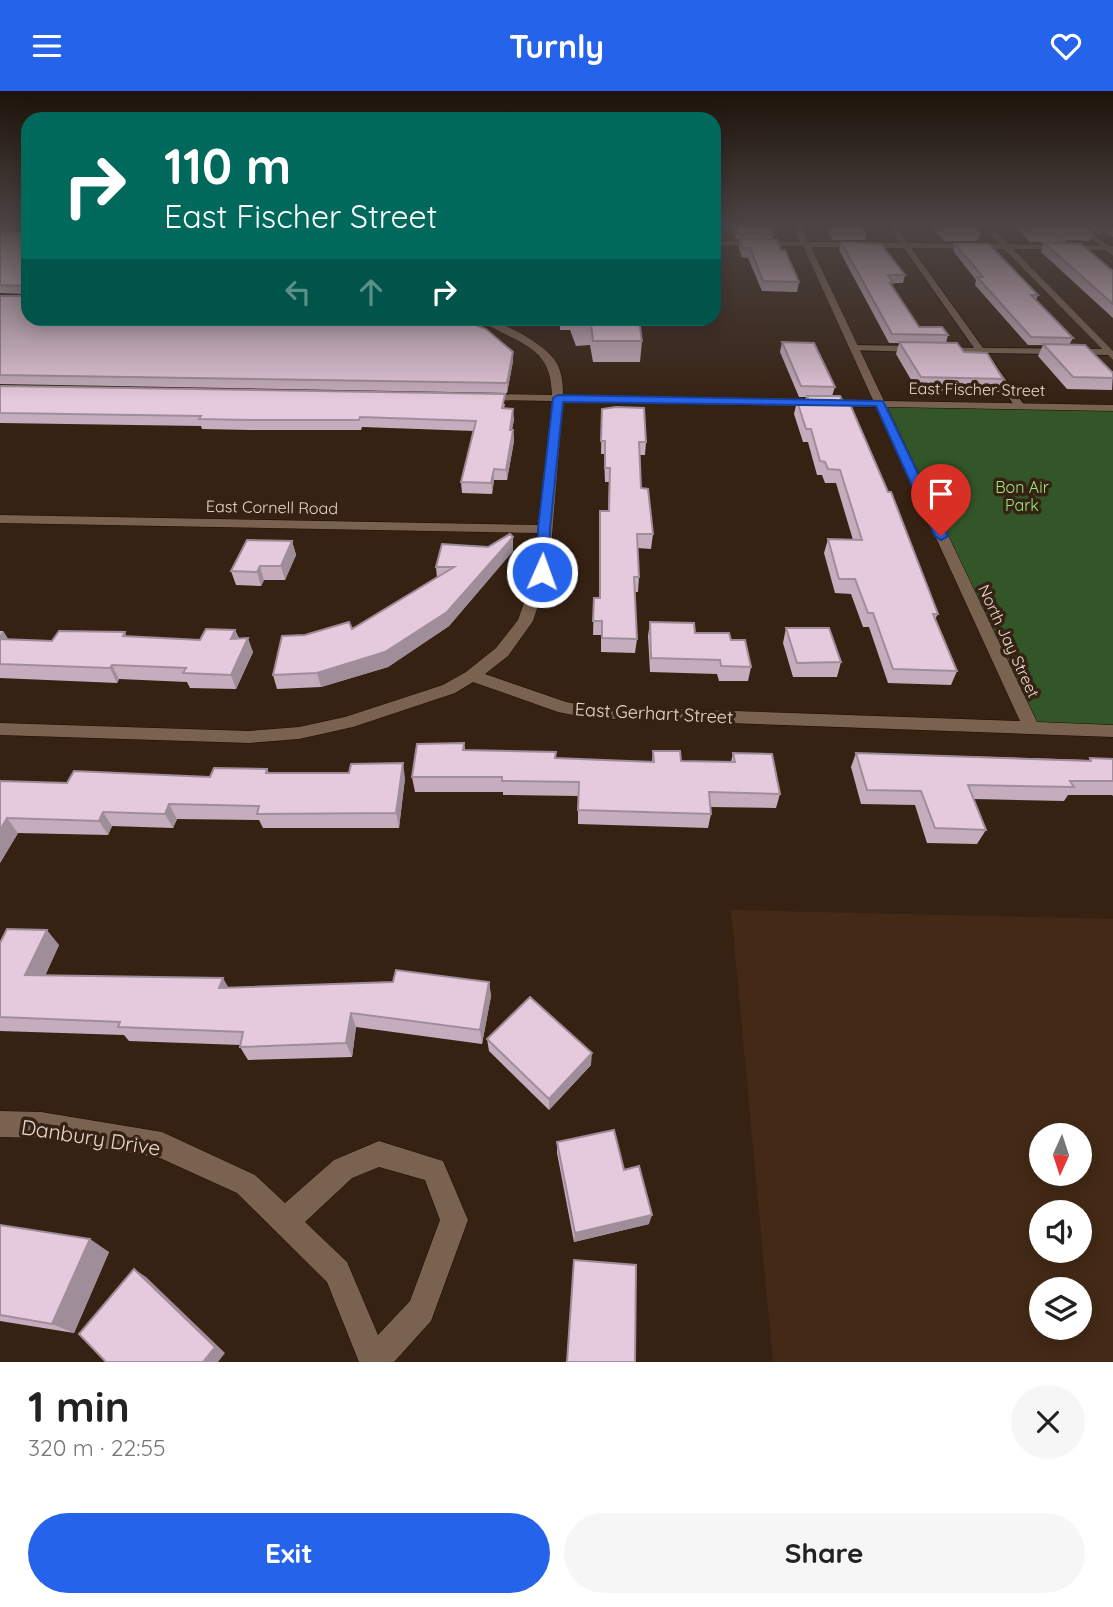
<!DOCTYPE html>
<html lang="en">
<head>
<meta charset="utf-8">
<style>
	:root { --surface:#fff; --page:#f6f6f6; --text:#222; --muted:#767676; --accent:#2563eb }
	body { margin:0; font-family:Quicksand,sans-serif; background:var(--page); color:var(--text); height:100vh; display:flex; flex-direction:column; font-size:26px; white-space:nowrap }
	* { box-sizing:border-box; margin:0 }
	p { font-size:23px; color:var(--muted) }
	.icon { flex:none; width:38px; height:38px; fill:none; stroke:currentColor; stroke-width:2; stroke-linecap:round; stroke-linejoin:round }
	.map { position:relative; height:1271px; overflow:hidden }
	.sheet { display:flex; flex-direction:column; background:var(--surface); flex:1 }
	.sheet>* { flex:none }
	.guide { position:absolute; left:21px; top:21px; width:700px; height:214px; border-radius:21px; box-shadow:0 4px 18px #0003; background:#00695c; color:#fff; overflow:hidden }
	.needle { width:46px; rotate:183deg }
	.buttons { position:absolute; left:1029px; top:1032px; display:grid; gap:14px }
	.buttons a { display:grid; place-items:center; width:63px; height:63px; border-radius:50%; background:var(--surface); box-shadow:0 4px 18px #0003; font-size:35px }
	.pin { position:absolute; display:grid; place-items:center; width:60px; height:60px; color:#fff; margin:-72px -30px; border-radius:50% 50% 50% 0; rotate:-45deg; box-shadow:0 0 7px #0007 }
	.pin .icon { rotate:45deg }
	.me { position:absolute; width:77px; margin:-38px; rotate:2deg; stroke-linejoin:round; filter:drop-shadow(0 0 5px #0008) }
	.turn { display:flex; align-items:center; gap:24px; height:147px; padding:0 28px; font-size:32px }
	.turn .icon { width:91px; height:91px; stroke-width:2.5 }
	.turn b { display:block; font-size:49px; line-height:60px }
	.lanes { display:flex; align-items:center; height:66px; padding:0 28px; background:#0003; justify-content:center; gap:35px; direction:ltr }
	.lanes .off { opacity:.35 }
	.round { display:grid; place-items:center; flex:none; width:74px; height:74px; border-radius:37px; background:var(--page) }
	.overview { display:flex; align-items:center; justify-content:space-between; height:119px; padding:0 28px }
	h1 { font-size:42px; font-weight:700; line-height:52px }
	.action { display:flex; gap:14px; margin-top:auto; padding:14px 28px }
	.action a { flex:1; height:80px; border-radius:42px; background:var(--accent); color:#fff; font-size:28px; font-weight:700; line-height:80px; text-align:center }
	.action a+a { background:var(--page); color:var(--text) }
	header { display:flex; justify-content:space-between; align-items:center; height:91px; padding:0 28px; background:var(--accent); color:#fff; font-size:32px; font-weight:700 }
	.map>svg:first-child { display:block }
</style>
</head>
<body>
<header><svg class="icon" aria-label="menu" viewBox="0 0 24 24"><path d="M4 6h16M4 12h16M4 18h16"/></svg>Turnly<svg class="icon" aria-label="heart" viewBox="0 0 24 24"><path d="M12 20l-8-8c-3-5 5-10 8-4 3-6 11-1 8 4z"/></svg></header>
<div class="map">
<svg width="1113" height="1271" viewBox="0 0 1113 1271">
	<rect width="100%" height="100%" fill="#362213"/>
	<path fill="#442a16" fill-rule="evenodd" d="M731,819l382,9v443h-340zM1041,1045h39v38h-39zM1041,1122h39v38h-39zM1041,1199h39v38h-39z"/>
	<path fill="#325628" d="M879,312l234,5v323l-81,-2z"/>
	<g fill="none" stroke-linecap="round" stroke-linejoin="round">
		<g stroke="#1d0b00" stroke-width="2">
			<path id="lane" d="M887,133h7l89,124 125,1 5,3 -5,3 -121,-2 38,53 -9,2 -38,-55 -39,-1v-4l3,-1 32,1z
				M1074,133h8l31,26v6z
				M854,254l62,1 4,3 -4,3 -65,-2v-4z"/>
		</g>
		<g stroke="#1d0b00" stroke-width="1">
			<path id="street" d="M792,133h8l8,18 191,2 -18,-20h8l19,20 105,2v4l-100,-1 100,102v9l-109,-111 -193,-2 73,154 229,4v6l-226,-4 150,315 76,3v12l-525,-19 -30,-6 -85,-30 -18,11 -102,34 -54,12 -50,4 -249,-8v-12l249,8 50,-4 46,-10 98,-32 23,-13 30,-24 22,-28 17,-48 2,-39 -537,-10v-8l538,10 14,-124 -69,-1 -5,-3 5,-3 69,1c-1,-42 -22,-48 -55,-65 -7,-4 -14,-7 -18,-11 21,0 66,25 77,43 6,10 7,21 7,33l310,5 -70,-154 -89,-1v-4l86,1zM563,311l313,5 144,314 -432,-15 -22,-4 -81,-28 23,-18 25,-35 16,-49z
				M0,1020l41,1 121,20 93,43 30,28 49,-43 45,-19 64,20 25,59 -37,101 -37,41h-35l-32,-80 -90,-89 -77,-35 -119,-20 -41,-1zM379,1076l46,13 15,40 -30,81 -32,34 -31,-73 -42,-40 47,-44z"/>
		</g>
		<use href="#lane" fill="#7a6251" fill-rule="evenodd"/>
		<use href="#street" fill="#7a6251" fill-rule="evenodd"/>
	</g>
	<path fill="#c5adbd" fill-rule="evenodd" d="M0,133h28l485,128v9l-6,32 -507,-9v-88h26v-2l-26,-1zM27,134v6h-24l12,-1z
		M733,133h36l4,10 -1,5h-36z
		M825,133h35l6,10 -1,6h-32z
		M930,133h41l9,10 -3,7h-33z
		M1012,133h71l10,9 -3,8 -23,-1 -1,2h-36z
		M1086,133h27v13l-9,-7 -5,5z
		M740,148l41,11 18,32 -2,10 -35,-1 -14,-33 -6,-1 -3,-9z
		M841,151l64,33 -2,8h-10l-1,3 27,41 29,8 -2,8 18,9 39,27 -4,13 -82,-2 -21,-36 3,-11h-10l-50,-93z
		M1044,152l69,28v47l-72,-66z
		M955,153l83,51 -2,5 37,38 -4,7 44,28 -1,17 -45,-1 -29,-33 5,-11h-15l-53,-60 1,-5 -23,-29z
		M560,228h97v1h-18l3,21 -2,21h-47l-3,-17 -14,1 -6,-16h-10z
		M782,251l53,45 -3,9 106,218 -3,5 22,52 -6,14 -63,-2 -19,-56h-6l-12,-33 -16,-1 -11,-40 4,-14 25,1 -17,-57h-11l-3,-8h-5l-9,-33h-5l-9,-28 3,-13h8l1,-4h-7l-19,-45z
		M0,295l505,18 -1,4 10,11 -2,11h1l1,11 -7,39h-13l-2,14 -30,-1 -1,-11 13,-51 -112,-4 -1,3h-110l-49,-1 -1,-3 -201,-3z
		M602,318l44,33 -1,13h-5l1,33 12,46 -2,15 -14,-1 2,29 -1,15h-3l2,47 -2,14 -34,-1v-17h-8l1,-37h6v-87h8l1,-29h-4l-1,-28h-3z
		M513,446v14l-64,75 -61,41 -67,20 -44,2 -4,-14 32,-40 47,-6 85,-51 -1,-11z
		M292,450l4,14 -11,25h-21l-3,6 -25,-1 -5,-14z
		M650,531l45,11 36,7 20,27 -3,14h-29l-2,-7 -67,-2 -2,-36z
		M786,537l55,34 -4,15h-44l-10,-34z
		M235,539l4,8 14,14 -17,37 -46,-1 -3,-6 -68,-3 -2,4 -117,-5v-47h3l5,8 44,2 73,-9 1,4 74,4z
		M464,652l1,7 91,8 96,4 1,-11 28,10 50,1 2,-9 47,41 -4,14 -66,-1 1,7 -3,14 -130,-4v-28l-75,-1v-3h-88l-3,-15z
		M856,662l233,7 1,-2 23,1v37l-1,-1h-44l-4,6 -90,-2 12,31 -9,14 -50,-1 -12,-38 -54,-1 -10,-37z
		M267,678l2,4 136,5 -6,50h-136l-4,-8 -82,-1 -4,9 -61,-2 -4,9 -90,-2 -18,30v-82l67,2 143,-6z
		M0,852l59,2 -14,31 184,12 260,-6 2,14 -9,48 -126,-17 -4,30 -104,3 -8,-13v-2l-111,-4 -5,-6 -124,-4z
		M487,948l104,26 -42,45 -60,-59z
		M557,1051l67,28 25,54 -75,18 -17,-89z
		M0,1134l109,27 -35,81 -74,-12z"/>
	<path fill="#a08d9a" d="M12,133h15l-12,6z
		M513,261v9l-6,32v-10z
		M513,318l1,10 -4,22v-11z
		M513,339l1,11 -7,39 -1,-10z
		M494,378v11l-2,14 -1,-11z
		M513,446v14l-64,75 -61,41 -67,20 -4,-14z
		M292,450l4,14 -11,25 -4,-14z
		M260,475l4,14 -3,6 -4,-14z
		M235,539l6,14 -10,-5z
		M3,540l9,14 -12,-2v-8z
		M248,547l5,14 -17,37 -5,-14z
		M112,574l7,14 -2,4 -7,-15z
		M403,672l2,15 -6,50 -3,-15z
		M169,713l8,15 -4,9 -8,-14z
		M103,721l9,14 -4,9 -9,-14z
		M7,727l11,15 -18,30v-33z
		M47,839l12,15 -21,45 -13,-15z
		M223,887l8,14 -12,-4z
		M489,891l2,14 -9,48 -2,-14z
		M351,922l5,14 -4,30 -6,-14z
		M592,962l-1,12 -42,45v-11z
		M652,1124l-3,9 -75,18 1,-9z
		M90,1148l19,13 -35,81 -22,-9z
		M134,1178l12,8 79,76 -7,9h-15z"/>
	<path fill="#e5c9dc" stroke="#a08d9a" stroke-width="2" d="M27,133h1v95h432l26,10 27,23 -6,31 -507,-8v-79h26l-2,-10 -24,-1v-54h27z
		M735,133h34l4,10 -36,-1z
		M829,133h31l6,10 -31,-1z
		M939,133h32l9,10 -34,-1z
		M1022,133h61l10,9h-26l2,2 -36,-1z
		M740,148h37l4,11h4l14,32 -36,-1 -13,-33h-7z
		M841,151l40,2 24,31h-17l5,8h-3l29,44h23l6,8 -56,-1z
		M1044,152l37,1 32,27v33z
		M955,153h34l49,51h-7l42,43 -42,-1 -54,-60h6z
		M574,228h65l3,22h-49l-2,-17 -15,1z
		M782,251l32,1 21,44 -34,-1z
		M899,251l58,1 7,9 23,1 16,26 -82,-2z
		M1043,253l42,1 28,28v5l-40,-1z
		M0,295l505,8 -3,14 11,1 -3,21h3l-7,40 -12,-1 -3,14 -30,-1 15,-61 -116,-4 -1,3h-111l-49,-1 2,-3 -201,-3z
		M807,305h33l3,6h6l39,90h3l47,122h-5l24,57 -64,-2 -20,-56h-5l-13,-34h-16l-11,-40 34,1 -22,-70 -12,-1 -3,-7 -5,-1 -9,-32h-5l-9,-28h12z
		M616,316l28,1 2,34h-7l2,46 7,1 5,45h-16l2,43h-5l3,62 -35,-1v-17h-9l1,-23h6v-87h9l1,-43h-5v-27h-4l1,-32z
		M510,443l3,3 -66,75 -62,40 -68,21 -44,2 9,-39 23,-1 44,-13 3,7 102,-62h-18l6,-23 46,3z
		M247,449l45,1 -11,25h-21l-3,6 -26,-1z
		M650,531l44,1 1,10h34l2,7h14l6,27 -30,-1 -1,-6 -69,-2z
		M786,537h43l12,34 -44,1z
		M206,538l29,1 -4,9 17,-1 -17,37 -48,-2 3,-5 -74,-3 -2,3 -110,-4v-25l52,2 7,-10 66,1 -2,4 77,4z
		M464,652l-1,7 93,2 -1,6 99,4 -1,-11h27l1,10 54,1 -2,-9 39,1 8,40 -71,-2 2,22 -133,-4 1,-28 -77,-1v-4h-90l5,-33z
		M856,662l235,8 -1,-3 23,1v22h-43l4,6 -106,-2 18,45 -51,-2 -14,-37 -54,-1z
		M403,672l-7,50 -139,1 2,-8 -90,-2 -4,10 -62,-2 -4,9 -92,-3 -7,12v-49l67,2 7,-12 136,6 4,-9 53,1 -1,4h83l2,-9z
		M7,838l40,1 -22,45 198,3 -4,10 174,-6 3,-12 93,12 -9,48 -129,-17 -5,30 -106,4 3,-15 -125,-5 2,-5 -120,-5v-74z
		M530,906l62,56 -43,46 -62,-60z
		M614,1039l10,40 15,-4 13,49 -77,18 -18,-91z
		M0,1134l90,14 -38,85 -52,-9z
		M574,1169l62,5 -1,97h-68z
		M134,1178l81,78 -12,15h-97l-27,-28z"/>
	<linearGradient id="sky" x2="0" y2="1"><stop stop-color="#1e130a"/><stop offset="0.43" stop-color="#4c4444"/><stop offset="1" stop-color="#4c4444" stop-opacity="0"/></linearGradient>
	<rect width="1113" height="311" fill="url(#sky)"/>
	<path fill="#2563eb" stroke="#184099" stroke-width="2" d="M558,304l325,6 65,135 -7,4 -6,-4 -59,-130 -313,-4 -13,127 -1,43 -2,3h-9v-46l15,-131z"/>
	<g text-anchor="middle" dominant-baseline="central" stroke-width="7" stroke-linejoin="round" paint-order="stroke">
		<g font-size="16" fill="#e7d9d0" stroke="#362213">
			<text transform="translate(977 298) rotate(1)">East Fischer Street</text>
			<text transform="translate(272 416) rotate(1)">East Cornell Road</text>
			<text transform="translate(1009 550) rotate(65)">North Jay Street</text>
		</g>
		<g font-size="16" fill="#98e982" stroke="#362213">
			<text x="1022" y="396">Bon Air<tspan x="1022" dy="18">Park</tspan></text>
		</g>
		<g font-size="18" fill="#e7d9d0" stroke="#362213">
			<text transform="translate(654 622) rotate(3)">East Gerhart Street</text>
		</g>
		<g font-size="21" fill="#e7d9d0" stroke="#362213">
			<text transform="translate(91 1046) rotate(9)">Danbury Drive</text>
		</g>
	</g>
</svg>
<div class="buttons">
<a><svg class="needle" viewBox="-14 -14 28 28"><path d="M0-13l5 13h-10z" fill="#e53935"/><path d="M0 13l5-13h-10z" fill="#767676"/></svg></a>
<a><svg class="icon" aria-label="sound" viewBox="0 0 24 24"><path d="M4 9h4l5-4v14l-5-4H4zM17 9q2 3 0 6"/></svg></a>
<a><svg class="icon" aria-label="layers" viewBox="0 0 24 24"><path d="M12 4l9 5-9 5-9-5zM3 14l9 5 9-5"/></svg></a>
</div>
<div class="pin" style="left:941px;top:445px;background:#d93025"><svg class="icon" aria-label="arrive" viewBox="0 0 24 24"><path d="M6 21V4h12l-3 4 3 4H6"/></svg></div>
<svg class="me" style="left:542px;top:481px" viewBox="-20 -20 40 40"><circle r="17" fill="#2563eb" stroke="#fff" stroke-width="3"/><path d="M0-11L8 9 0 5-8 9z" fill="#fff"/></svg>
<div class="guide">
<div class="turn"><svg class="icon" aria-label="right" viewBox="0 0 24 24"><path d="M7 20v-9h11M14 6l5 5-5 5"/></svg><div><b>110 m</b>East Fischer Street</div></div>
<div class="lanes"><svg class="icon off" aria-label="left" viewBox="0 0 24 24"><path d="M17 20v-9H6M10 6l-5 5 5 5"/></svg><svg class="icon off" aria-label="ahead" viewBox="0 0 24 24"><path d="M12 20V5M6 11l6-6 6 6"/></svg><svg class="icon" aria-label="right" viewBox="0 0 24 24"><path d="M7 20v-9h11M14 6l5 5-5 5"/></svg></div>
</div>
</div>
<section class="sheet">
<div class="overview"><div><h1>1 min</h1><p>320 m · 22:55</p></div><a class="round"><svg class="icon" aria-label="close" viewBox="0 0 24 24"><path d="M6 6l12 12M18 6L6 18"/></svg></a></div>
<div class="action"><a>Exit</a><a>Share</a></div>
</section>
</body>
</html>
